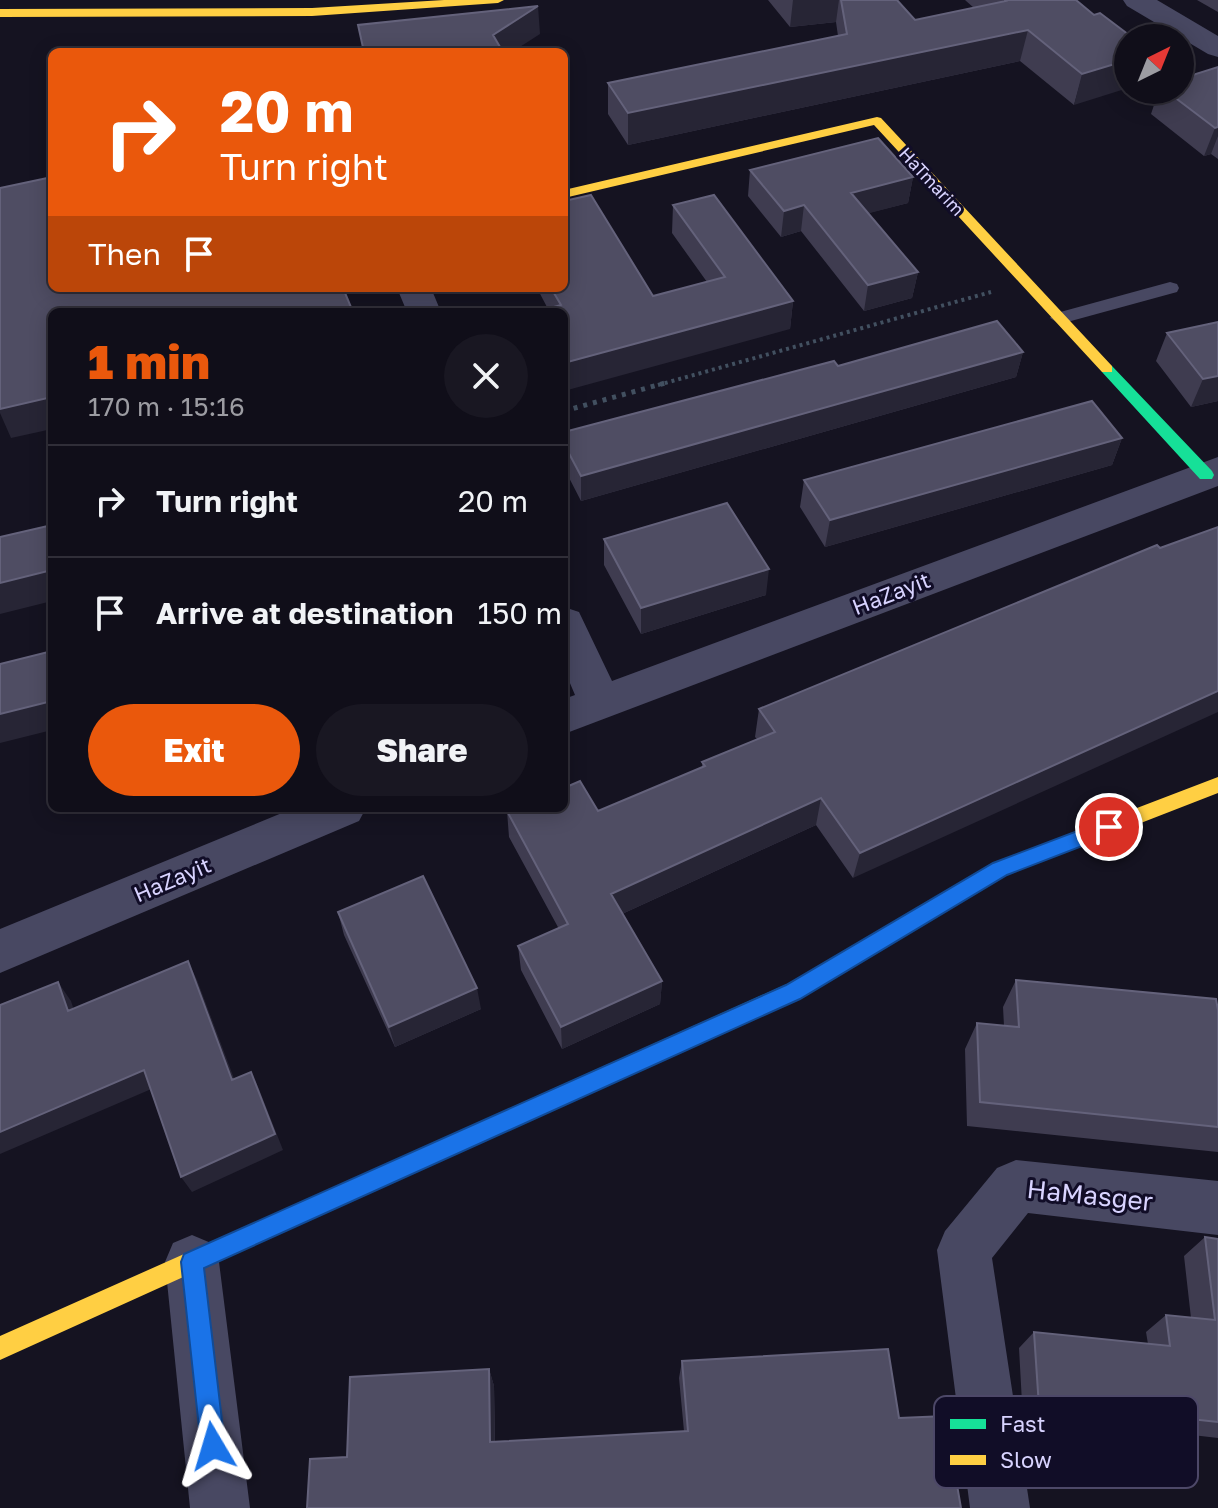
<!DOCTYPE html>
<html lang="en">
<head>
<meta charset="utf-8">
<style>
	:root { --surface:#100e19; --page:#191722; --text:#f1f3f6; --muted:#9c9ca2; --line:#302e38; --accent:#ea580c }
	body { margin:0; font-family:"Golos Text",sans-serif; background:var(--page); color:var(--text); height:100vh; display:flex; flex-direction:column; font-size:30px; white-space:nowrap }
	* { box-sizing:border-box; margin:0 }
	p { font-size:26px; color:var(--muted) }
	.icon { flex:none; width:44px; height:44px; fill:none; stroke:currentColor; stroke-width:2; stroke-linecap:round; stroke-linejoin:round }
	.map { position:relative; flex:1; overflow:hidden }
	.drawer { position:absolute; left:48px; top:308px; width:520px; height:504px; display:flex; flex-direction:column; background:var(--surface); border-radius:12px; box-shadow:0 4px 20px #0003,0 0 0 2px var(--line) }
	.drawer>* { flex:none }
	.guide { position:absolute; left:48px; top:48px; width:520px; height:244px; border-radius:12px; box-shadow:0 4px 20px #0003,0 0 0 2px var(--line); background:#ea580c; color:#fff; overflow:hidden }
	.needle { width:52px; rotate:43deg }
	.buttons { position:absolute; left:1114px; top:24px; display:grid; gap:16px }
	.buttons a { display:grid; place-items:center; width:80px; height:80px; border-radius:50%; background:var(--surface); box-shadow:0 4px 20px #0003,0 0 0 2px var(--line); font-size:40px }
	.pin { position:absolute; display:grid; place-items:center; width:68px; height:68px; color:#fff; margin:-34px; border:4px solid #fff; border-radius:50%; box-shadow:0 2px 8px #0007 }
	.me { position:absolute; width:88px; margin:-44px; rotate:353deg; stroke-linejoin:round; filter:drop-shadow(0 0 6px #0008) }
	.turn { display:flex; align-items:center; gap:28px; height:168px; padding:0 40px; font-size:36px }
	.turn .icon { width:104px; height:104px; stroke-width:2.5 }
	.turn b { display:block; font-size:56px; line-height:68px }
	.then { display:flex; align-items:center; height:76px; padding:0 40px; background:#0003; gap:16px; font-size:30px }
	.round { display:grid; place-items:center; flex:none; width:84px; height:84px; border-radius:42px; background:var(--page) }
	.overview { display:flex; align-items:center; justify-content:space-between; height:136px; padding:0 40px }
	h1 { font-size:48px; font-weight:800; line-height:60px; color:var(--accent) }
	.cta { display:flex; gap:16px; margin-top:auto; padding:16px 40px }
	.cta a { flex:1; height:92px; border-radius:48px; background:var(--accent); color:#fff; font-size:32px; font-weight:800; line-height:92px; text-align:center }
	.cta a+a { background:var(--page); color:var(--text) }
	ul { padding:0; list-style:none }
	li { display:flex; align-items:center; gap:24px; height:112px; padding:0 40px; border-top:2px solid var(--line) }
	li div { flex:1 }
	li b { display:block; font-size:30px }
	li em { font-style:normal }
	.map>svg:first-child { display:block }
</style>
</head>
<body>
<div class="map">
<svg width="1218" height="1508" viewBox="0 0 1218 1508">
	<rect width="100%" height="100%" fill="#151321"/>
	<g fill="none" stroke-linecap="round" stroke-linejoin="round">
		<path stroke="#425060" stroke-width="4" stroke-dasharray="3 4" stroke-linecap="butt" d="M658,385l333,-93"/>
		<path stroke="#425060" stroke-width="5" stroke-dasharray="4 6" stroke-linecap="butt" d="M564,411l101,-28"/>
		<path fill="#484862" fill-rule="evenodd" d="M1170,282l7,2 2,4 -2,4 -117,32 -10,-6 3,-4z"/>
		<path fill="#484862" fill-rule="evenodd" d="M1123,0h34l61,36v21l-10,-3 -81,-48z
			M397,288h34l10,24h-34z
			M1218,457v29l-654,248v-35l11,-4 -11,-26v-62l15,5 33,69z
			M294,808h72l-7,13 -359,152v-44z
			M1016,1160l202,21v54l-190,-22 -36,45 38,250h-60l-33,-258 8,-19 52,-63z
			M192,1235l19,8 8,19 31,246h-60l-25,-246 8,-19z"/>
		<path fill="#16e098" fill-rule="evenodd" d="M1107,364l5,2 100,105 2,4 -2,4h-12l-98,-107v-6z
			M805,976l7,3 3,6 -3,6 -346,158 -8,3 -8,-3 -3,-7 3,-7z"/>
		<path fill="#ffcf43" fill-rule="evenodd" d="M444,0h60l-6,3 -186,13 -312,1v-8l312,-1z
			M877,117l4,1 231,248v6h-10l-228,-247 -310,73v-8z
			M1218,777v16l-211,82 -195,116 -7,3 -7,-3 -3,-6 3,-6 195,-116z
			M458,1132l8,3 3,7 -3,7 -466,211v-24z"/>
	</g>
	<path fill="#3f3c50" d="M768,0h129l18,20 59,-12 -9,-8h111l18,15 6,-2 -26,92 -54,-44 -392,84 -20,-31v-31l230,-47 -2,-14 -46,5z
		M1197,0h21v12z
		M1218,67v92l-7,-5 -7,2 -53,-42 8,-24h21z
		M750,170l163,7 -5,26 -40,10 50,59 -6,26 -48,13 -63,-80 -20,6 -33,-41z
		M673,205l120,96 -3,28 -242,-20 -11,-21h27l89,8 54,-14 -35,-49z
		M1218,322v79l-27,6 -35,-46 11,-28z
		M1023,352l-7,25 -435,124 -17,-33v-36l274,-66z
		M1122,438l-10,27 -287,82 -25,-40 4,-27z
		M604,539l162,56 -125,39 -37,-69z
		M1157,545l-304,333 -37,-53 -194,89 40,67 -2,23 -98,45 -41,-79 -3,-24 41,-17 -50,-92 -2,-26h91l104,-43v-6l55,-23 -2,-2 4,-28z
		M338,912l143,97 -86,38 -51,-112z
		M1016,980l202,30v142l-251,-26 -2,-77 12,-26 27,3 -1,-19z
		M1205,1237l13,2v199l-86,-10 -7,5 -102,-12 -4,-73 15,-16 114,12 -2,-12 20,-17 25,3 -7,-62z
		M682,1361l217,57 -552,39 142,-88 5,17 1,56 189,-11 -5,-53z"/>
	<path fill="#272535" d="M793,0h46l-3,22 -46,5z
		M538,6l2,28 -28,18h-18l-1,-17z
		M1028,30l-8,31 -392,84v-32z
		M1128,60v28l-54,17 8,-31z
		M1218,127v9l-7,18 -7,2 11,-28z
		M913,177l-5,26 -61,16 4,-26z
		M804,205l-3,26 -20,6 3,-26z
		M918,272l-6,26 -48,13 4,-26z
		M793,301l-3,28 -226,62v-28z
		M1023,352l-7,25 -435,124v-25z
		M1218,376v25l-27,6 12,-28z
		M52,397v32l-41,9 -11,-25v-4z
		M1122,438l-10,27 -287,82 5,-27z
		M769,569l-3,26 -125,39v-26z
		M52,570v31l-52,13v-31z
		M1218,691v21l-365,166 7,-25z
		M52,701v29l-52,13v-29z
		M821,798l-5,27 -205,94v-25z
		M188,961l9,19 44,117 -9,-17z
		M662,981l-2,23 -98,45 -1,-22z
		M58,982l13,19 9,28 -12,-18z
		M477,988l4,21 -86,38 -6,-20z
		M144,1070l12,17 -156,67v-22z
		M251,1072l8,17 24,61 -91,42 -11,-15z
		M489,1369l5,17 1,70 -5,-14z"/>
	<path fill="#4f4d63" stroke="#64627b" stroke-width="2" d="M841,0h56l18,20 91,-19 -1,-1h71l18,15 6,-2 33,25h-5v22l-46,14 -54,-44 -400,83 -20,-30 239,-49z
		M538,6l-45,29 10,17h-139l-6,-27z
		M1218,67v60l-3,1 -50,-38h15v-11z
		M878,138l35,39 -62,16 67,79 -50,13 -64,-80 -20,6 -34,-41z
		M52,177v111h291l10,24h-301v85l-52,12v-221z
		M591,195l62,101 72,-19 -52,-72 41,-10 79,106 -229,62v-51h-28l25,-7 -10,-17h13v-87z
		M997,321l26,31 -442,124 -17,-32v-12l270,-71 4,5z
		M1218,322v54l-15,3 -36,-46z
		M1092,401l30,37 -292,82 -26,-40z
		M727,503l42,66 -128,39 -37,-69z
		M52,525v45l-52,13v-46z
		M1218,527v164l-358,162 -39,-55 -210,96 51,87 -101,46 -43,-81 50,-22 -61,-113 8,-3h49v-20l16,-7 18,30 107,-45 -3,-4 73,-30 -16,-23 398,-164 3,3z
		M52,651v50l-52,13v-50z
		M423,876l54,112 -88,39 -51,-115z
		M188,961l44,119 19,-8 24,62 -94,43 -37,-107 -144,62v-127l58,-23 10,29z
		M1016,980l200,19 2,11v117l-238,-25 -3,-79 42,4z
		M1205,1237l13,2v183l-73,-8v5l-106,-12 -5,-75 136,14 -4,-31 49,5z
		M888,1349l11,69 46,-2 16,92h-654l3,-49 37,-2 3,-80 139,-8 1,73 198,-11 -6,-70z"/>
	<path fill="#1a73e8" stroke="#114b97" stroke-width="2" d="M1109,819l7,2 2,6 -2,6 -109,42 -207,124 -596,269 21,178 -3,9 -9,3 -8,-3 -4,-9 -20,-184 3,-8 602,-269 207,-122z"/>
	<g text-anchor="middle" dominant-baseline="central" stroke-width="6" stroke-linejoin="round" paint-order="stroke">
		<g font-size="18" fill="#d8d3ff" stroke="#110d27">
			<text transform="translate(932 181) rotate(47)">HaTmarim</text>
		</g>
		<g font-size="22" fill="#d8d3ff" stroke="#110d27">
			<text transform="translate(891 593) rotate(-21)">HaZayit</text>
			<text transform="translate(172 879) rotate(-23)">HaZayit</text>
		</g>
		<g font-size="26" fill="#d8d3ff" stroke="#110d27">
			<text transform="translate(1090 1195) rotate(6)">HaMasger</text>
		</g>
	</g>
	<rect x="934" y="1396" width="264" height="92" rx="12" fill="#110d27" stroke="#4d4868" stroke-width="2"/>
	<rect x="950" y="1419" width="36" height="10" fill="#16e098"/>
	<rect x="950" y="1455" width="36" height="10" fill="#ffcf43"/>
	<g font-size="22" fill="#d8d3ff">
		<text x="1000" y="1432">Fast</text>
		<text x="1000" y="1468">Slow</text>
	</g>
</svg>
<div class="buttons">
<a><svg class="needle" viewBox="-14 -14 28 28"><path d="M0-13l5 13h-10z" fill="#e53935"/><path d="M0 13l5-13h-10z" fill="#9c9ca2"/></svg></a>
</div>
<div class="pin" style="left:1109px;top:827px;background:#d93025"><svg class="icon" aria-label="arrive" viewBox="0 0 24 24"><path d="M6 21V4h12l-3 4 3 4H6"/></svg></div>
<svg class="me" style="left:213px;top:1446px" viewBox="-20 -20 40 40"><path d="M0-17L14 15 0 8-14 15z" fill="#1a73e8" stroke="#fff" stroke-width="4"/></svg>
<div class="guide">
<div class="turn"><svg class="icon" aria-label="right" viewBox="0 0 24 24"><path d="M7 20v-9h11M14 6l5 5-5 5"/></svg><div><b>20 m</b>Turn right</div></div>
<div class="then">Then<svg class="icon" aria-label="arrive" viewBox="0 0 24 24"><path d="M6 21V4h12l-3 4 3 4H6"/></svg></div>
</div>
<section class="drawer">
<div class="overview"><div><h1>1 min</h1><p>170 m · 15:16</p></div><a class="round"><svg class="icon" aria-label="close" viewBox="0 0 24 24"><path d="M6 6l12 12M18 6L6 18"/></svg></a></div>
<ul>
<li><svg class="icon" aria-label="right" viewBox="0 0 24 24"><path d="M7 20v-9h11M14 6l5 5-5 5"/></svg><div><b>Turn right</b></div><em>20 m</em></li>
<li><svg class="icon" aria-label="arrive" viewBox="0 0 24 24"><path d="M6 21V4h12l-3 4 3 4H6"/></svg><div><b>Arrive at destination</b></div><em>150 m</em></li>
</ul>
<div class="cta"><a>Exit</a><a>Share</a></div>
</section>
</div>
</body>
</html>
